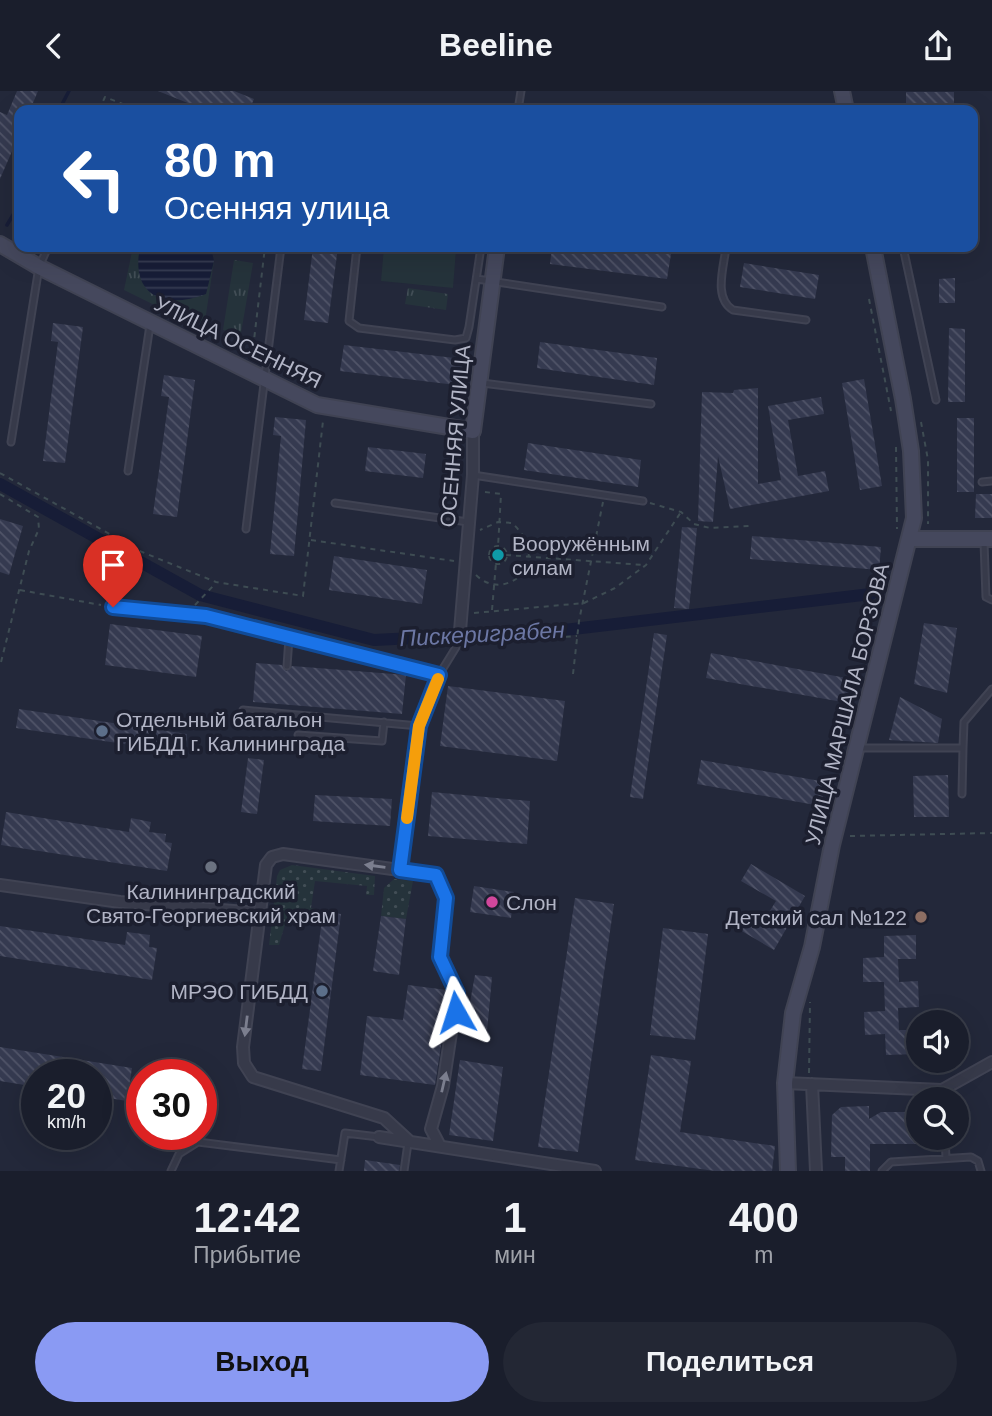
<!DOCTYPE html>
<html lang="ru">
<head>
<meta charset="utf-8">
<style>
	:root { --surface:#1a1e2c; --page:#232734; --text:#f1f3f6; --muted:#9fa2a9; --line:#383c48; --accent:#8a9af3 }
	body { margin:0; font-family:Helvetica,sans-serif; background:var(--page); color:var(--text); height:100vh; display:flex; flex-direction:column; font-size:26px; white-space:nowrap }
	* { box-sizing:border-box; margin:0 }
	p { font-size:23px; color:var(--muted) }
	.icon { flex:none; width:38px; height:38px; fill:none; stroke:currentColor; stroke-width:2; stroke-linecap:round; stroke-linejoin:round }
	.map { position:relative; height:1080px; overflow:hidden }
	.details { display:flex; flex-direction:column; background:var(--surface); flex:1 }
	.details>* { flex:none }
	.hud { position:absolute; left:14px; top:14px; width:964px; height:147px; border-radius:14px; box-shadow:0 7px 28px #0002,0 0 0 2px var(--line); background:#1a4fa0; color:#fff; overflow:hidden }
	.buttons { position:absolute; left:906px; top:919px; display:grid; gap:14px }
	.buttons a { display:grid; place-items:center; width:63px; height:63px; border-radius:50%; background:var(--surface); box-shadow:0 7px 28px #0002,0 0 0 2px var(--line); font-size:35px }
	.speed { position:absolute; left:21px; top:968px; display:flex; gap:14px; font-size:35px; font-weight:700; text-align:center }
	.speed>* { display:grid; place-content:center; width:91px; height:91px; border-radius:50%; background:var(--surface); box-shadow:0 7px 28px #0002,0 0 0 2px var(--line); line-height:1 }
	.speed small { font-size:18px; font-weight:400 }
	.speed .limit { border:10px solid #d22; background:#fff; color:#111 }
	.pin { position:absolute; display:grid; place-items:center; width:60px; height:60px; color:#fff; margin:-72px -30px; border-radius:50% 50% 50% 0; rotate:-45deg; box-shadow:0 0 7px #0007 }
	.pin .icon { rotate:45deg }
	.me { position:absolute; width:77px; margin:-38px; rotate:354deg; stroke-linejoin:round; filter:drop-shadow(0 0 5px #0008) }
	.turn { display:flex; align-items:center; gap:24px; height:147px; padding:0 35px; font-size:32px }
	.turn .icon { width:91px; height:91px; stroke-width:2.5 }
	.turn b { display:block; font-size:49px; line-height:60px }
	.eta { display:flex; justify-content:space-evenly; align-items:center; height:119px; text-align:center }
	.eta b { font-size:42px; font-weight:600; line-height:49px }
	.primary-button { display:flex; gap:14px; margin-top:auto; padding:14px 35px }
	.primary-button a { flex:1; height:80px; border-radius:42px; background:var(--accent); color:#111; font-size:28px; font-weight:600; line-height:80px; text-align:center }
	.primary-button a+a { background:var(--page); color:var(--text) }
	header { display:flex; justify-content:space-between; align-items:center; height:91px; padding:0 35px; background:var(--surface); font-size:32px; font-weight:600 }
	.map>svg:first-child { display:block }
</style>
</head>
<body>
<header><svg class="icon" aria-label="back" viewBox="0 0 24 24"><path d="M15 5l-7 7 7 7"/></svg>Beeline<svg class="icon" aria-label="share" viewBox="0 0 24 24"><path d="M12 15V3M7 8l5-5 5 5M5 13v7h14v-7"/></svg></header>
<div class="map">
<svg width="992" height="1080" viewBox="0 0 992 1080">
	<defs>
		<pattern id="grass-dots" width="8" height="8" patternUnits="userSpaceOnUse" patternTransform="scale(1.75)"><rect width="8" height="8" fill="#25333b"/><path d="M2 2h.1M6 6h.1" fill="none" stroke="#424e56" stroke-width="1.8" stroke-linecap="round"/></pattern>
		<pattern id="park-tufts" width="24" height="20" patternUnits="userSpaceOnUse" patternTransform="scale(1.75)"><rect width="24" height="20" fill="#25333b"/><path d="M3 7l-1-3M5 7V3M7 7l1-3M15 17l-1-3M17 17v-4M19 17l1-3" fill="none" stroke="#424e56"/></pattern>
		<pattern id="water-rules" width="6" height="5" patternUnits="userSpaceOnUse" patternTransform="scale(1.75)"><rect width="6" height="5" fill="#171d37"/><path d="M0 2.5h6" fill="none" stroke="#363c52"/></pattern>
		<pattern id="building-back-hatch" width="6" height="6" patternUnits="userSpaceOnUse" patternTransform="scale(1.75)"><rect width="6" height="6" fill="#353a50"/><path d="M-1 5l2 2M0 0l6 6M5-1l2 2" fill="none" stroke="#505468"/></pattern>
	</defs>
	<rect width="100%" height="100%" fill="#23283a"/>
	<path fill="url(#grass-dots)" d="M292,774l83,11 -1,19h-8l1,-9 -52,-5 -4,27 6,1 -1,15 -30,-3 -7,24h-10l8,-69 3,-6z
		M394,788l19,2 -7,38 -25,-3 3,-28z"/>
	<path fill="url(#park-tufts)" d="M133,156h47l34,14 -9,60h-18l-63,-31z
		M234,169l19,3 -12,70 -18,-3z
		M408,197l40,6 -2,16 -41,-6z"/>
	<path fill="#25333b" d="M384,156l72,3 -3,38 -72,-7z"/>
	<path fill="url(#water-rules)" d="M140,156h71l3,14 -8,33c-42,16 -76,2 -66,-47z"/>
	<g fill="none" stroke-linecap="round" stroke-linejoin="round">
		<path stroke="#171d37" stroke-width="3.5" d="M59,19l10,-19
			M7,134l12,-20"/>
		<path stroke="#171d37" stroke-width="12" d="M0,393l200,111 174,45 182,-9 315,-37"/>
	</g>
	<path fill="url(#building-back-hatch)" d="M17,0h21l-8,19h-11v25l-19,44v-67l7,3z
		M158,0h76l20,8 -5,11h-44z
		M906,1h48v17h-48z
		M313,156h25l-10,76 -24,-3z
		M552,156h66l53,7 -4,25 -117,-15z
		M744,172l75,12 -4,24 -75,-12z
		M955,187v25h-16v-24z
		M53,232l30,4 -18,136 -22,-2 15,-119 -7,-1z
		M949,237l16,1v73h-17z
		M540,251l117,16 -3,27 -117,-17z
		M344,254l119,14 -2,13h-3l-2,13 -116,-14z
		M164,284l31,5 -18,137 -24,-3 16,-117 -8,-1z
		M864,288l18,107 -22,4 -18,-107z
		M758,297v96l23,-4 -13,-74 53,-9 3,17 -36,6 10,56 27,-5 4,20 -99,18 -12,-53 -5,66 -15,-1 4,-129 31,1 1,-3z
		M275,326l31,3 -12,136 -24,-2 11,-118 -8,-1z
		M957,327h17v74h-17z
		M528,352l113,17 -3,27 -114,-17z
		M368,356l58,7 -3,24 -58,-7z
		M976,403h16v24h-17z
		M0,428l23,7 -14,49 -9,-3z
		M682,436l15,1 -8,81 -15,-1z
		M752,445l129,11 -2,23 -129,-11z
		M334,465l93,14 -5,34 -93,-14z
		M924,532l33,5 -10,65 -33,-9z
		M110,533l92,12 -6,41 -91,-12z
		M654,542l13,2 -24,164 -13,-2z
		M711,562l141,26 -4,24 -142,-25z
		M256,572l26,2 4,6 6,-5 114,9 -4,39 -149,-12z
		M448,595l117,15 -8,60 -117,-15z
		M900,606l42,22 -4,24 -49,-3z
		M19,618l168,25 -2,19 -169,-25z
		M248,667l16,2 -7,54 -16,-2z
		M701,669l125,22 -5,24 -124,-22z
		M948,684l1,42h-35l-1,-41z
		M432,701l98,9 -3,43 -99,-8z
		M315,704l77,4 -2,27 -77,-5z
		M6,721l123,20 2,-14 20,4 -2,10 17,2 -1,8 7,1 -5,28 -166,-26z
		M751,773l54,32 -31,54 -34,-20 9,-16 14,8 13,-21 -35,-20z
		M474,795l40,6 -3,26 -41,-6z
		M575,807l39,6 -36,248 -40,-5z
		M323,821l18,2 -20,157 -19,-2z
		M381,825l25,3 -7,56 -26,-4z
		M0,835l125,19 2,-13 23,3 -1,12 8,1 -5,32 -152,-24z
		M663,837l45,6 -13,106 -45,-5z
		M916,844v24h-18l1,23 19,-1 1,26 -21,1 1,22h19v24l-32,1 -1,-21 -20,1 -1,-23 21,-1 -1,-29h-21v-24l21,-1v-21z
		M475,884l17,2 -5,55 -22,-3z
		M408,894l39,5 2,4 -14,91 -75,-10 7,-59 36,4z
		M0,956l132,21 -5,33 -31,-5v-21h-59v12l-37,-6z
		M651,964l40,6 -11,71 95,14 -3,25h-57l-80,-11z
		M460,969l43,7 -10,74 -44,-6z
		M869,1015v13l12,-7h38v32h-49v27h-25v-14h-14l1,-42 9,-8z
		M365,1069l35,5 -1,6h-35z"/>
	<g fill="none" stroke-linecap="round" stroke-linejoin="round">
		<g stroke="#404353" stroke-width="9">
			<path id="lane" d="M518,19l3,-19
				M357,156l-8,74 10,7 96,12 11,-2 3,-11 12,-80
				M726,156c-2,20 -13,51 7,63l73,10
				M903,156l33,153
				M477,188l185,28
				M482,292l169,21
				M11,351l28,-175 9,-20
				M128,380l22,-146
				M473,384l170,26
				M982,391l10,-1
				M335,412l133,19
				M246,438l35,-282
				M984,451l2,55 6,3
				M110,515l96,10 233,59 -20,51 -19,144
				M287,575l2,-28
				M439,584l19,-31
				M243,619l176,16
				M298,644l84,6 2,-19
				M857,657h106l-1,46
				M963,657l1,-26 28,-33
				M945,1046l1,21
				M171,1080l8,-17 19,-12 143,18
				M339,1080l6,-38 34,4
				M404,1080l4,-28
				M882,1080l9,-9 80,-5 7,4 3,10"/>
		</g>
		<g stroke="#404353" stroke-width="14">
			<path id="street" d="M460,540l13,-156v-44
				M0,794l120,17 140,11
				M785,992l157,7 50,-28
				M812,993l4,87
				M379,1046l216,34
				M409,1050l-25,-23 -131,-41 -9,-14 -1,-16 23,-182 6,-8 11,-3 153,21 10,23 -5,59 16,36 -14,93 -12,43 9,17"/>
		</g>
		<g stroke="#404353" stroke-width="18">
			<path id="secondary" d="M842,0l4,19
				M0,153l39,23 278,138 156,26 24,-184
				M911,448h81
				M788,1080l-3,-88 8,-70 19,-66 20,-102 82,-327 -3,-67 -8,-52 -30,-152"/>
		</g>
		<path stroke="#3e4c53" stroke-width="2" stroke-dasharray="5 5" stroke-linecap="butt" d="M99,19l6,-13 33,13
			M869,208l22,112
			M252,266l13,-110
			M921,331l7,38v64
			M896,356l1,82
			M0,382l142,79 74,30 87,14 20,-175
			M485,401l16,2 -3,53
			M0,403l38,23 1,12 -10,22 -29,115
			M650,412l31,9 13,12 16,4 41,-2
			M311,449l143,21
			M489 464a9 9 0 1 1 18 0a9 9 0 1 1-18 0Z
			M506,464l138,10
			M476,484c29,29 79,-13 36,-52l-14,-1 -18,8
			M20,499l81,15
			M195,514l20,-21
			M492,519l4,-47
			M474,522l110,-10 31,-15 31,-23 35,-53
			M466,553l111,-8
			M573,583l6,-53 24,-119
			M850,745l142,-3
			M809,982l1,-71"/>
		<use href="#lane" stroke="#373a4a" stroke-width="5"/>
		<use href="#street" stroke="#373a4a" stroke-width="10"/>
		<use href="#secondary" stroke="#45485d" stroke-width="14"/>
	</g>
	<defs><path id="oneway-solid" d="M-6-.8H1V-3.2L6.5 0L1 3.2V.8H-6Z" transform="scale(1.75)"/></defs>
	<g fill="#7b7e8e">
		<use href="#oneway-solid" transform="translate(375 775) rotate(-172)"/>
		<use href="#oneway-solid" transform="translate(246 935) rotate(97)"/>
		<use href="#oneway-solid" transform="translate(444 991) rotate(-77)"/>
	</g>
	<g fill="none" stroke-linecap="round" stroke-linejoin="round">
		<g stroke="#114b97" stroke-width="18">
			<path id="route" d="M113,516l93,9 233,59 -20,51 -19,144 36,5 10,23 -6,59 17,36 -1,19"/>
		</g>
		<use href="#route" stroke="#1a73e8" stroke-width="12"/>
		<path stroke="#f59e0b" stroke-width="12" d="M407,727l12,-92 19,-47"/>
	</g>
	<circle fill="#0f9aa8" stroke="#1c1f2f" stroke-width="2.5" cx="498" cy="464" r="7"/>
	<g fill="#5c6f8a" stroke="#1c1f2f" stroke-width="2.5">
		<circle cx="102" cy="640" r="7"/>
		<circle cx="322" cy="900" r="7"/>
	</g>
	<circle fill="#6b7280" stroke="#1c1f2f" stroke-width="2.5" cx="211" cy="776" r="7"/>
	<circle fill="#d1479c" stroke="#1c1f2f" stroke-width="2.5" cx="492" cy="811" r="7"/>
	<circle fill="#8d6e63" stroke="#1c1f2f" stroke-width="2.5" cx="921" cy="826" r="7"/>
	<g text-anchor="middle" dominant-baseline="central" stroke-width="7" stroke-linejoin="round" paint-order="stroke">
		<g font-size="21" fill="#b2b5c6" stroke="#1c1f2f">
			<text transform="translate(238 251) rotate(26)">УЛИЦА ОСЕННЯЯ</text>
			<text transform="translate(455 345) rotate(-85)">ОСЕННЯЯ УЛИЦА</text>
			<text transform="translate(847 613) rotate(-76)">УЛИЦА МАРШАЛА БОРЗОВА</text>
		</g>
		<g font-size="21" fill="#b2b5c6" stroke="#1c1f2f" text-anchor="start">
			<text x="512" y="452">Вооружённым<tspan x="512" dy="24">силам</tspan></text>
			<text x="116" y="628">Отдельный батальон<tspan x="116" dy="24">ГИБДД г. Калининграда</tspan></text>
			<text x="211" y="800" text-anchor="middle">Калининградский<tspan x="211" dy="24">Свято-Георгиевский храм</tspan></text>
			<text x="506" y="811">Слон</text>
			<text x="907" y="826" text-anchor="end">Детский сал №122</text>
			<text x="308" y="900" text-anchor="end">МРЭО ГИБДД</text>
		</g>
		<g font-size="23" font-style="italic" fill="#6c77a4" stroke="#1c1f2f">
			<text transform="translate(482 543) rotate(-3)">Пискериграбен</text>
		</g>
	</g>
</svg>
<div class="buttons">
<a><svg class="icon" aria-label="sound" viewBox="0 0 24 24"><path d="M4 9h4l5-4v14l-5-4H4zM17 9q2 3 0 6"/></svg></a>
<a><svg class="icon" aria-label="search" viewBox="0 0 24 24"><circle cx="10" cy="10" r="6"/><path d="M15 15l6 6"/></svg></a>
</div>
<div class="speed"><div>20<small>km/h</small></div><div class="limit">30</div></div>
<div class="pin" style="left:113px;top:516px;background:#d93025"><svg class="icon" aria-label="arrive" viewBox="0 0 24 24"><path d="M6 21V4h12l-3 4 3 4H6"/></svg></div>
<svg class="me" style="left:456px;top:921px" viewBox="-20 -20 40 40"><path d="M0-17L14 15 0 8-14 15z" fill="#1a73e8" stroke="#fff" stroke-width="4"/></svg>
<div class="hud">
<div class="turn"><svg class="icon" aria-label="left" viewBox="0 0 24 24"><path d="M17 20v-9H6M10 6l-5 5 5 5"/></svg><div><b>80 m</b>Осенняя улица</div></div>
</div>
</div>
<section class="details">
<div class="eta">
<div><b>12:42</b><p>Прибытие</p></div>
<div><b>1</b><p>мин</p></div>
<div><b>400</b><p>m</p></div>
</div>
<div class="primary-button"><a>Выход</a><a>Поделиться</a></div>
</section>
</body>
</html>
